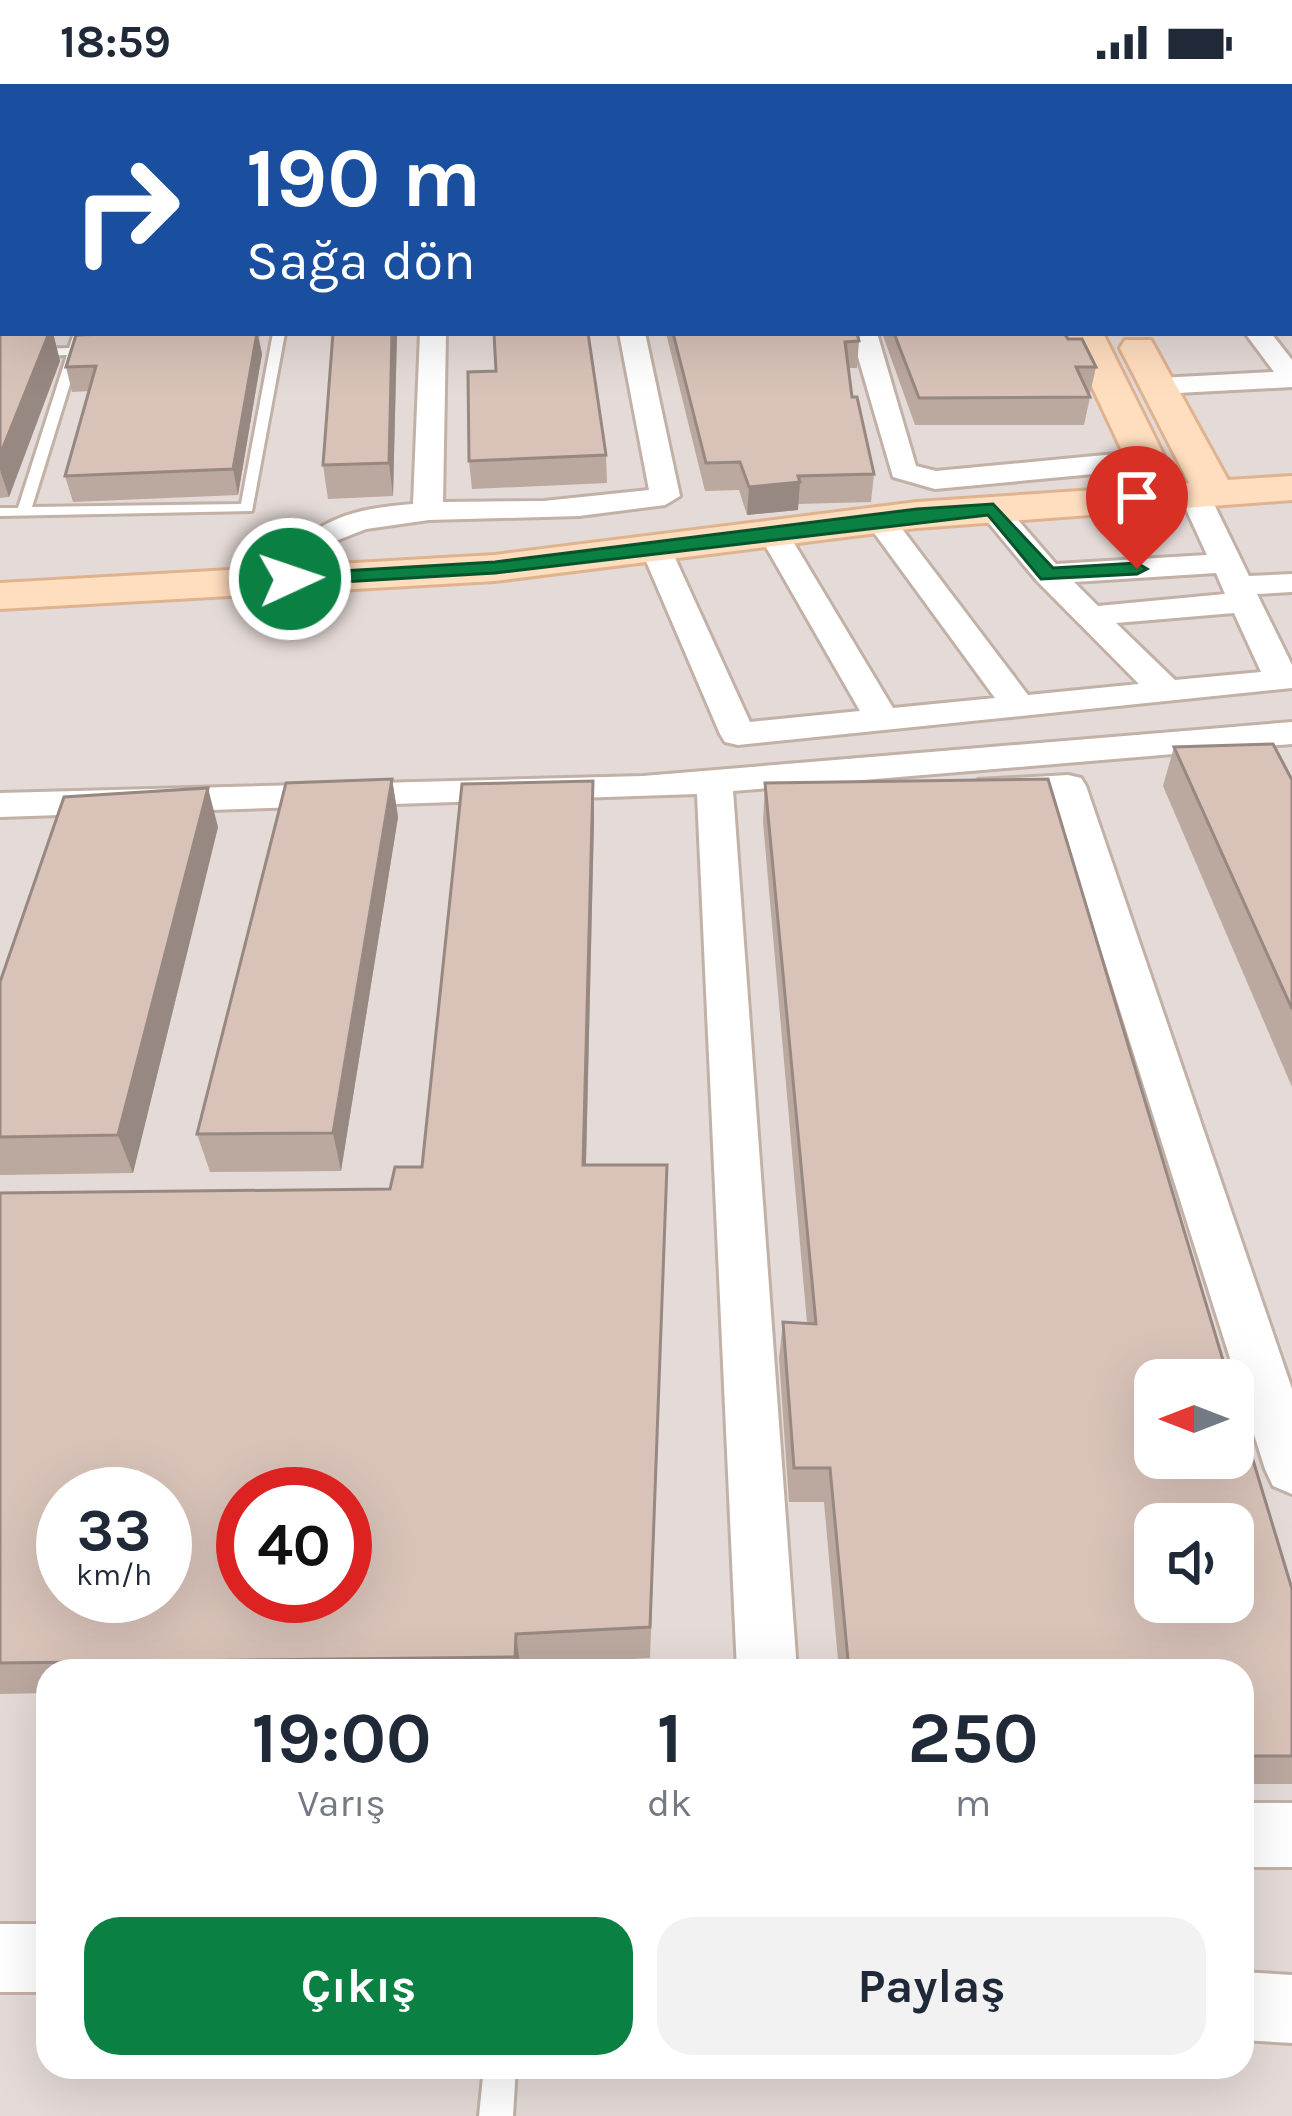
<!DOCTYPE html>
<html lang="tr">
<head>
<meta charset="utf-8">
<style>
	:root { --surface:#fff; --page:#f2f2f3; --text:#1f2937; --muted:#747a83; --accent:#0b8043 }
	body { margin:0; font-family:Karla,sans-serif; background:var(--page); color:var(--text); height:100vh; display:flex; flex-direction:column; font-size:45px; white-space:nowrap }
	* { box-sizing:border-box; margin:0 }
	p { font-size:39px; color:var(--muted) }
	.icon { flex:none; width:66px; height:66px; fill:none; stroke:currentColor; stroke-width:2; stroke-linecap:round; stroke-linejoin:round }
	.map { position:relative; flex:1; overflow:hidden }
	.drawer { position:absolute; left:36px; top:1575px; width:1218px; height:420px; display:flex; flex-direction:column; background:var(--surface); border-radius:36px; box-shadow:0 12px 48px #0002 }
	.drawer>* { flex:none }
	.hud { position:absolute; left:0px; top:0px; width:1293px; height:252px; box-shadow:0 12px 48px #0002; background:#1a4fa0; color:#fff; overflow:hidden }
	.needle { width:78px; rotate:270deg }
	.tools { position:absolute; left:1134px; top:1275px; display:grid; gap:24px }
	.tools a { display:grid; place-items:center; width:120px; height:120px; border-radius:24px; background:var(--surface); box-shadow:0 12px 48px #0002; font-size:60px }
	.speed { position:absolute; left:36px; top:1383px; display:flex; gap:24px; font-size:60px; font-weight:700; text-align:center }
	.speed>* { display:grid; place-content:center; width:156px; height:156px; border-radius:50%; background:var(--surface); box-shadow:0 12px 48px #0002; line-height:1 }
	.speed small { font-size:30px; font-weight:400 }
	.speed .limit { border:18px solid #d22; background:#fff; color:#111 }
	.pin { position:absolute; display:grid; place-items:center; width:102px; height:102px; color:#fff; margin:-123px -51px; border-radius:50% 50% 50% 0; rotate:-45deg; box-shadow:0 0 12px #0007 }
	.pin .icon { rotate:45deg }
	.me { position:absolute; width:132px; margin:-66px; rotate:87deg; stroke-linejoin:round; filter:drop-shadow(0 0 9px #0008) }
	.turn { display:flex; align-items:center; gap:42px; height:252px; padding:0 48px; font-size:54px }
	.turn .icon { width:156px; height:156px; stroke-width:2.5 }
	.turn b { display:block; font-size:84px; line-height:102px }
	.eta { display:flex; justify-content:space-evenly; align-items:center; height:204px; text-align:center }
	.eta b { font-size:72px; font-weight:700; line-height:84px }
	.button { display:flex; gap:24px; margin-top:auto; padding:24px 48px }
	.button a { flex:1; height:138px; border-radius:36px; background:var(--accent); color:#fff; font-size:48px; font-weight:700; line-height:138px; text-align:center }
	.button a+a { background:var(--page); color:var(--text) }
	.status { display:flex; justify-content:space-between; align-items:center; height:84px; padding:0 60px; background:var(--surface); direction:ltr }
	.status svg { height:33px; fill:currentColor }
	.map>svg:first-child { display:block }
</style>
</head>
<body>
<div class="status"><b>18:59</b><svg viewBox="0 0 49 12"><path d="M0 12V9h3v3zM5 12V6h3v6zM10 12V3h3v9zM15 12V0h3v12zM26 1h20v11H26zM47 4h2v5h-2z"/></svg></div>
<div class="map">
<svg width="1292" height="2032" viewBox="0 0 1292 2032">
	<rect width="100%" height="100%" fill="#f3e9e1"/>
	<path fill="#e4dad7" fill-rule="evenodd" d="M0,0h1292v2032h-1292zM3,3h1287v246h-1287zM1155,1296h78v78h-78zM63,1410h102v102h-102zM243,1410h102v102h-102zM1155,1440h78v78h-78zM48,1587h1194v396h-1194z"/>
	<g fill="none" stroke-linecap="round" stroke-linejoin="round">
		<g stroke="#c2b1a6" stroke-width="6">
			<path id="lane" d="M74,249h12l-5,15 20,3 -22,4 -47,152 209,-3 32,-171h12l-33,178 -252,5v-8h18l49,-153 -67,3v-8l69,-2z
				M484,1983h32l-3,49h-34z"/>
		</g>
		<g stroke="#c2b1a6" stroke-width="6">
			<path id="street" d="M428,0h18v3h-18z
				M1054,0h18l2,3h-18z
				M0,1l10,2h-7v10z
				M420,249h26l-3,169 101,-1 105,-11 -30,-157h26l35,163 -15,9 -86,11 -150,4 -63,9 -28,11 -21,17 -16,29h-22l-5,-7c33,-59 75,-70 139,-75z
				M851,249h26l39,133 20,5 211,-20 14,9 -14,9 -212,20 -42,-12z
				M1245,249h26l21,27v27l-133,7 -13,-8 13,-8 115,-6z
				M1195,403l15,9 39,80 43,-2v18l-35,2 35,71v23l-554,57 -13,-3 -5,-8 -80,-187 15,-9 15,9 80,175 110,-11 -102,-178 15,-9 15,9 105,175 102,-10 -131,-179 15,-9 11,3 138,182 111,-11 -102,-103 -59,-71 4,-6h22l52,60 151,-9 -27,-59zM1216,489l9,21 -127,12 -24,-24zM1234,529l27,59 -86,8 -59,-57z
				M1292,638v22l-559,47 64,880h-60l-40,-877 -697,23v-24l643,-17z
				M1068,691l13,3 5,8 206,603v105l-19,-8 -8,-17 -212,-671 -75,-2 -5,-8 5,-8z
				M1242,1719h50v64h-50z
				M0,1840h48v68h-48z
				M1242,1888l50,3v68l-50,-3z"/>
		</g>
		<g stroke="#e0b38f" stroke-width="6">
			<path id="secondary" d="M986,0h26l2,3h-26z
				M1067,249h36l75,151 11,-1 -69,-135 5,-8h26l77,140 64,-4v24l-375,28 -422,53 -495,28v-26l495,-28 422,-53 222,-15z"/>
		</g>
		<use href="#lane" fill="#fff" fill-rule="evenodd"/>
		<use href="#street" fill="#fff" fill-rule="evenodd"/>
		<use href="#secondary" fill="#ffddbf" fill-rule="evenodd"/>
	</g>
	<path fill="#bba89f" d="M483,0h483l-1,3h-482z
		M1085,0h207v59l-2,-2v-54h-203z
		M1290,106l2,2v132l-2,-2z
		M0,163h3v31h-3z
		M0,245l3,4h50l7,28 -51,136 -9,1z
		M115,249h146l-2,5 3,16 -24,141 -165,7 -8,-26 24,-85 -17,1 -6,-25z
		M333,249h64l-4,163 -65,3 -5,-34z
		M666,249h191l2,8 -2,27h-9l4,29 22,77 -3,28 -73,2v6l-51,5 -8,-25 -34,1z
		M882,249h182l32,34 -6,27h-2l2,3 -6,28h-169z
		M496,287l110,84 1,28 -135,6 -3,-28z
		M1174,663l118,33v307l-129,-301z
		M392,695l6,38 -57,354 -131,1 -13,-38z
		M593,697l1,39 -8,345 80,38 -16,455 -130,7v6h-472v22l-48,1v-501l390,-4 32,-22z
		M765,699l527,806v195h-50v-113h-403l-15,-169h-35l-10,-144 4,-36 24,1 -44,-501z
		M218,743l-85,346 -133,2v-193z"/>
	<path fill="#988882" d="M49,249h4l7,28 -51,136 -9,-27v-15z
		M257,249l5,21 -24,141 -5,-26z
		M392,249h5l-4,163 -4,-33z
		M800,398l-2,28 -51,5 2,-28z
		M392,695l6,38 -57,354 -8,-38z
		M593,697l1,39 -9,383 -2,-38z
		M208,704l10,39 -85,346 -15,-38z
		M516,1550l4,31v6h-3l-2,-14z"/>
	<path fill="#d9c3b9" stroke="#988882" stroke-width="3" fill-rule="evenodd" d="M7,0h421v3h-421z
		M483,0h461l2,3h-463z
		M1113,0h76l3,3h-77z
		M1266,0h26v24l-2,-2v-19h-21z
		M0,53h3v110h-3z
		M1290,106l2,2v90l-2,-2z
		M0,245h3v4h46l-49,122z
		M139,249h118l-24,136 -168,7 31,-110 -30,1 10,-32z
		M333,249h59l-3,130 -66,2z
		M494,249h94l18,122 -137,6 -1,-89 28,-1z
		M673,249h184l2,8 -14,1 7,55h5l17,77 -76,2 2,6 -51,5 -9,-25 -34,1z
		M894,249h170l4,6h14l14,28h-20l14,30 -171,1z
		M1273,660l19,36v229l-118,-262z
		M392,695l-59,354 -136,1 89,-351z
		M1048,695l181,601h-74v78h78v-64l59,195v167h-50v-85h-393l-19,-203h-36l-11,-146 33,2 -51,-541zM1155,1440h78v78h-78z
		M593,697l-10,384h84l-17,462 -134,7 -1,23 -515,6v-470l390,-4 5,-22h27l40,-383zM63,1410h102v102h-102zM243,1410h102v102h-102z
		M208,704l-90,347 -118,2v-155l64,-185z"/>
	<path fill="#0b8043" stroke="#07532c" stroke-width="3" d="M993,420l60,64 84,-5 10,6 -10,5 -96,5 -53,-64 -493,58 -205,12 -9,-6 9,-5 205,-12 422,-53z"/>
</svg>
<div class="tools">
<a><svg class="needle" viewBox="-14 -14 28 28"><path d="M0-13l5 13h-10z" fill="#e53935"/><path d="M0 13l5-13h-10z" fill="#747a83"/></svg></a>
<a><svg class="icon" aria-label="sound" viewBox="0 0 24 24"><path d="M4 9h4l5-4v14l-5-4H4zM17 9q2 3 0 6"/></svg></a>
</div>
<div class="speed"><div>33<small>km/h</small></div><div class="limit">40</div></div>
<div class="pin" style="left:1137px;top:485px;background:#d93025"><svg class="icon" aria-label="arrive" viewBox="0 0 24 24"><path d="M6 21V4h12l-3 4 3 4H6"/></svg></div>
<svg class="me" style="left:290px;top:495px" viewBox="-20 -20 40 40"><circle r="17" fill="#0b8043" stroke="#fff" stroke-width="3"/><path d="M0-11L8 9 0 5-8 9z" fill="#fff"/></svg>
<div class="hud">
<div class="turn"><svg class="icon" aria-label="right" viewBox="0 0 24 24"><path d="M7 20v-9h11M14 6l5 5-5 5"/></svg><div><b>190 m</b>Sağa dön</div></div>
</div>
<section class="drawer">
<div class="eta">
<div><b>19:00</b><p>Varış</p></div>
<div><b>1</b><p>dk</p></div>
<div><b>250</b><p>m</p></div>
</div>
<div class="button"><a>Çıkış</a><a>Paylaş</a></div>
</section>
</div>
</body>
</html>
